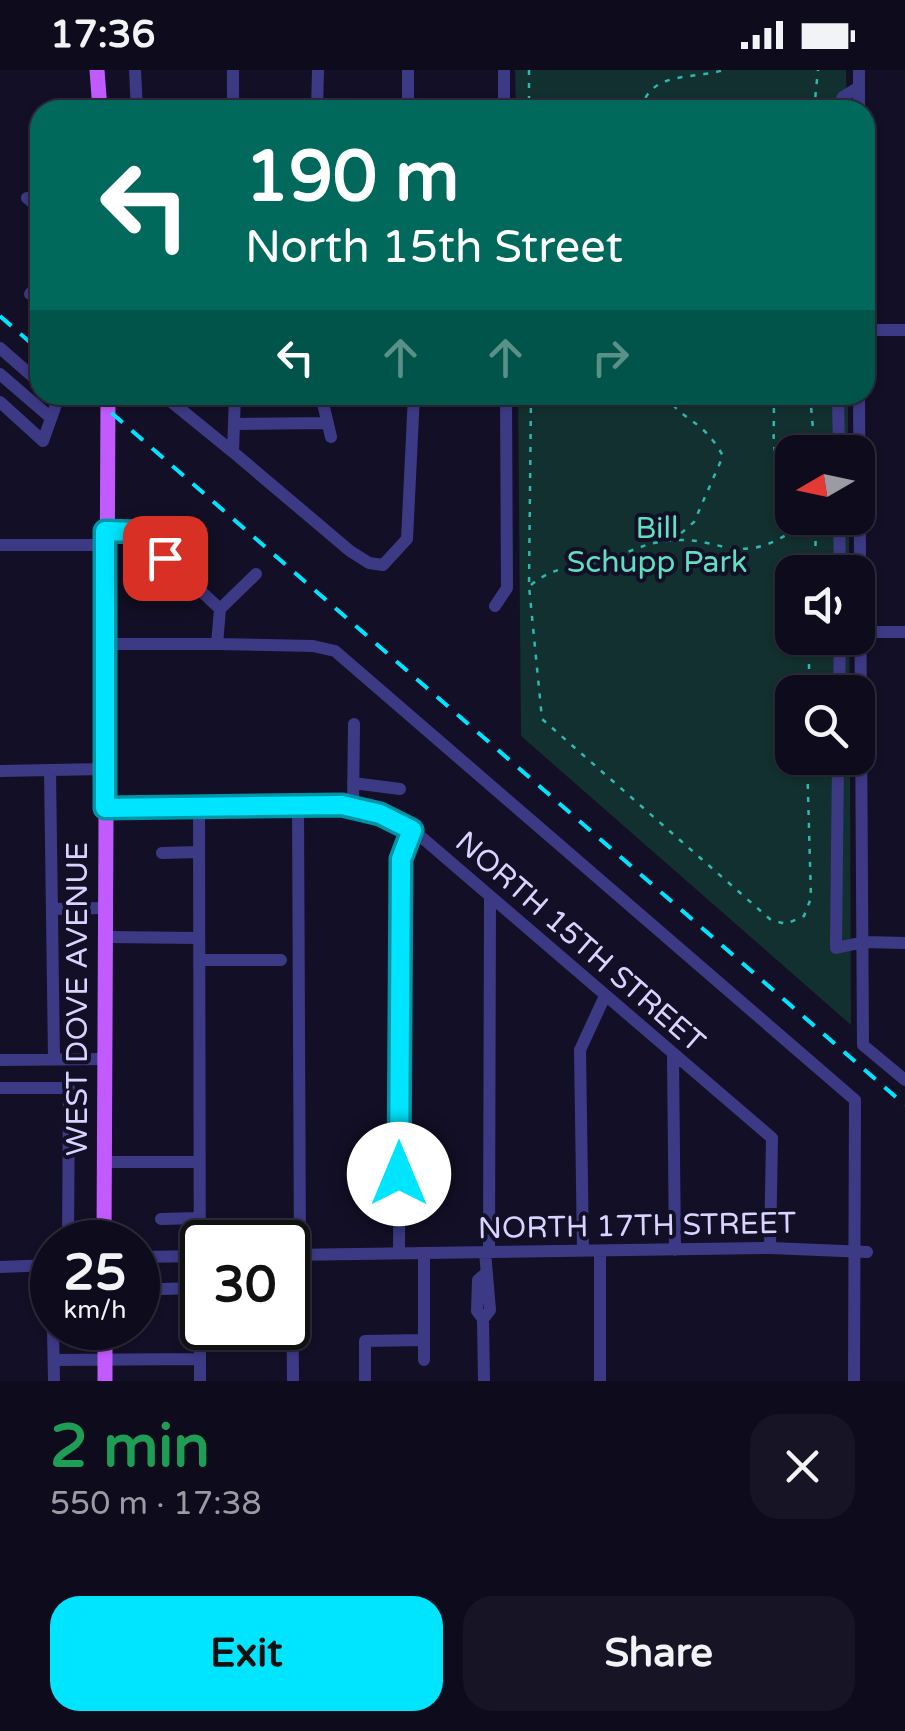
<!DOCTYPE html>
<html lang="en">
<head>
<meta charset="utf-8">
<style>
	:root { --surface:#0e0b1c; --page:#171425; --text:#f1f3f6; --muted:#9b9ba3; --line:#2e2b3b; --accent:#00e5ff }
	body { margin:0; font-family:"Varela Round",sans-serif; background:var(--page); color:var(--text); height:100vh; display:flex; flex-direction:column; font-size:38px; white-space:nowrap }
	* { box-sizing:border-box; margin:0 }
	p { font-size:32px; color:var(--muted) }
	.icon { flex:none; width:55px; height:55px; fill:none; stroke:currentColor; stroke-width:2; stroke-linecap:round; stroke-linejoin:round }
	.map { position:relative; height:1311px; overflow:hidden }
	.sheet { display:flex; flex-direction:column; background:var(--surface); flex:1 }
	.sheet>* { flex:none }
	.banner { position:absolute; left:30px; top:30px; width:845px; height:305px; border-radius:30px; box-shadow:0 2px 8px #0004,0 0 0 2px var(--line); background:#00695c; color:#fff; overflow:hidden }
	.needle { width:65px; rotate:261deg }
	.buttons { position:absolute; left:775px; top:365px; display:grid; gap:20px }
	.buttons a { display:grid; place-items:center; width:100px; height:100px; border-radius:20px; background:var(--surface); box-shadow:0 2px 8px #0004,0 0 0 2px var(--line); font-size:50px }
	.speed { position:absolute; left:30px; top:1150px; display:flex; gap:20px; font-size:50px; font-weight:700; text-align:center }
	.speed>* { display:grid; place-content:center; width:130px; height:130px; border-radius:50%; background:var(--surface); box-shadow:0 2px 8px #0004,0 0 0 2px var(--line); line-height:1 }
	.speed small { font-size:25px; font-weight:400 }
	.speed .limit { border:5px solid #111; border-radius:15px; background:#fff; color:#111 }
	.pin { position:absolute; display:grid; place-items:center; width:85px; height:85px; color:#fff; margin:-42px; border-radius:20px; box-shadow:0 5px 15px #0006 }
	.me { position:absolute; width:110px; margin:-55px; rotate:0deg; stroke-linejoin:round; filter:drop-shadow(0 0 8px #0008) }
	.turn { display:flex; align-items:center; gap:35px; height:210px; padding:0 50px; font-size:45px }
	.turn .icon { width:130px; height:130px; stroke-width:2.5 }
	.turn b { display:block; font-size:70px; line-height:85px }
	.lanes { display:flex; align-items:center; height:95px; padding:0 50px; background:#0003; justify-content:center; gap:50px; direction:ltr }
	.lanes .off { opacity:.35 }
	.round { display:grid; place-items:center; flex:none; width:105px; height:105px; border-radius:30px; background:var(--page) }
	.overview { display:flex; align-items:center; justify-content:space-between; height:170px; padding:0 50px }
	h1 { font-size:60px; font-weight:800; line-height:75px; color:#1e9e55 }
	.action { display:flex; gap:20px; margin-top:auto; padding:20px 50px }
	.action a { flex:1; height:115px; border-radius:30px; background:var(--accent); color:#111; font-size:40px; font-weight:800; line-height:115px; text-align:center }
	.action a+a { background:var(--page); color:var(--text) }
	.status { display:flex; justify-content:space-between; align-items:center; height:70px; padding:0 50px; background:var(--surface); direction:ltr }
	.status svg { height:28px; fill:currentColor }
	.map>svg:first-child { display:block }
</style>
</head>
<body>
<div class="status"><b>17:36</b><svg viewBox="0 0 49 12"><path d="M0 12V9h3v3zM5 12V6h3v6zM10 12V3h3v9zM15 12V0h3v12zM26 1h20v11H26zM47 4h2v5h-2z"/></svg></div>
<div class="map">
<svg width="905" height="1311" viewBox="0 0 905 1311">
	<rect width="100%" height="100%" fill="#130f26"/>
	<path fill="#12302f" d="M515,0h331l1,40h-331z
		M518,325h330v57h-56v66h57v54h-57v66h57l1,54h-58v66h58l1,267 -330,-289z"/>
	<g fill="none" stroke-linecap="round" stroke-linejoin="round">
		<path stroke="#2fb8b0" stroke-width="2.5" stroke-dasharray="5 8" stroke-linecap="butt" d="M529,0v40
			M641,40c9,-40 51,-30 83,-40
			M814,40l4,-40
			M531,325l-2,191 13,133 229,201 15,4 18,-8 7,-18 -4,-140
			M665,325c19,28 37,23 58,61l-29,66 -22,19
			M773,325c4,33 -8,64 19,89
			M810,325l5,57
			M815,502l1,-54
			M531,515c25,-21 48,-17 79,-27 30,-9 38,-18 74,-18 24,0 43,12 69,8 25,-4 40,-20 63,-28
			M809,568v54"/>
		<path stroke="#3d3a85" stroke-width="12" d="M135,0l2,40
			M408,0v40
			M504,0v40
			M233,40v-40
			M317,40l1,-40
			M837,40l6,-13 16,-10
			M859,40v-40
			M27,128l13,11
			M30,224l10,-12
			M865,260h40
			M0,278l40,35
			M0,304l51,44
			M163,325l70,57 2,-57
			M321,325l10,42
			M838,325l1,57
			M859,325l4,650 42,35
			M0,332l43,39 15,-42 -5,-4
			M236,354l91,-1
			M233,382l117,99 19,12 14,2 24,-26 7,-144
			M839,448l1,54
			M0,475h105
			M495,536l12,-18 -1,-193
			M220,539l36,-35
			M860,562h45
			M105,574h112l3,-35 -82,-77 -33,-1
			M217,574l96,2 22,5 520,449 -1,281
			M839,622l1,-54
			M838,688l-2,190 28,-6 41,1
			M0,701l50,-1
			M353,713l47,6
			M298,735l2,449
			M353,737l1,-83
			M105,738c93,-1 225,-20 307,21l360,309 -2,110
			M162,783l37,-1
			M52,839l53,-1
			M105,867l94,1
			M199,890h82
			M673,987l2,193
			M54,989l-4,-289 55,-1
			M0,990l106,-1
			M0,1018h69l-1,154
			M105,1092h94
			M161,1149l38,-1
			M583,1181l-3,-201 24,-52
			M600,1181v130
			M489,1182l1,-355
			M399,1183l2,-394 11,-30
			M424,1183v107
			M288,1185l482,-7 97,4
			M292,1185l1,126
			M138,1187l64,-1
			M0,1197l52,-2v38
			M161,1219l38,-1
			M483,1249l7,-9 -5,-58
			M53,1258l1,53
			M200,1289v22
			M54,1290l146,-1 -1,-552
			M365,1311v-40l59,-1
			M484,1311l-1,-62 -6,-8 1,-31 7,-6"/>
		<path stroke="#c25bff" stroke-width="15" d="M97,0l3,40
			M104,1172l4,-847
			M105,1258v53"/>
		<path stroke="#00e5ff" stroke-width="4" stroke-dasharray="15 12" stroke-linecap="butt" d="M0,246l40,35
			M91,325l814,710"/>
	</g>
	<g fill="none" stroke-linecap="round" stroke-linejoin="round">
		<g stroke="#0095a6" stroke-width="25">
			<path id="route" d="M165,488l-27,-26 -33,-1v277l237,-3 38,9 32,16 -11,29 -2,315"/>
		</g>
		<use href="#route" stroke="#00e5ff" stroke-width="18"/>
	</g>
	<g text-anchor="middle" dominant-baseline="central" stroke-width="8" stroke-linejoin="round" paint-order="stroke">
		<g font-size="30" fill="#5fe0c0" stroke="#130f26">
			<text x="657" y="458">Bill<tspan x="657" dy="34">Schupp Park</tspan></text>
		</g>
		<g font-size="30" fill="#d9d4ff" stroke="#130f26">
			<text transform="translate(580 872) rotate(41)">NORTH 15TH STREET</text>
			<text transform="translate(77 929) rotate(-90)">WEST DOVE AVENUE</text>
			<text transform="translate(637 1156) rotate(-1)">NORTH 17TH STREET</text>
		</g>
	</g>
</svg>
<div class="buttons">
<a><svg class="needle" viewBox="-14 -14 28 28"><path d="M0-13l5 13h-10z" fill="#e53935"/><path d="M0 13l5-13h-10z" fill="#9b9ba3"/></svg></a>
<a><svg class="icon" aria-label="sound" viewBox="0 0 24 24"><path d="M4 9h4l5-4v14l-5-4H4zM17 9q2 3 0 6"/></svg></a>
<a><svg class="icon" aria-label="search" viewBox="0 0 24 24"><circle cx="10" cy="10" r="6"/><path d="M15 15l6 6"/></svg></a>
</div>
<div class="speed"><div>25<small>km/h</small></div><div class="limit">30</div></div>
<div class="pin" style="left:165px;top:488px;background:#d93025"><svg class="icon" aria-label="arrive" viewBox="0 0 24 24"><path d="M6 21V4h12l-3 4 3 4H6"/></svg></div>
<svg class="me" style="left:399px;top:1104px" viewBox="-20 -20 40 40"><circle r="19" fill="#fff"/><path d="M0-13L10 11 0 6-10 11z" fill="#00e5ff"/></svg>
<div class="banner">
<div class="turn"><svg class="icon" aria-label="left" viewBox="0 0 24 24"><path d="M17 20v-9H6M10 6l-5 5 5 5"/></svg><div><b>190 m</b>North 15th Street</div></div>
<div class="lanes"><svg class="icon" aria-label="left" viewBox="0 0 24 24"><path d="M17 20v-9H6M10 6l-5 5 5 5"/></svg><svg class="icon off" aria-label="ahead" viewBox="0 0 24 24"><path d="M12 20V5M6 11l6-6 6 6"/></svg><svg class="icon off" aria-label="ahead" viewBox="0 0 24 24"><path d="M12 20V5M6 11l6-6 6 6"/></svg><svg class="icon off" aria-label="right" viewBox="0 0 24 24"><path d="M7 20v-9h11M14 6l5 5-5 5"/></svg></div>
</div>
</div>
<section class="sheet">
<div class="overview"><div><h1>2 min</h1><p>550 m · 17:38</p></div><a class="round"><svg class="icon" aria-label="close" viewBox="0 0 24 24"><path d="M6 6l12 12M18 6L6 18"/></svg></a></div>
<div class="action"><a>Exit</a><a>Share</a></div>
</section>
</body>
</html>
